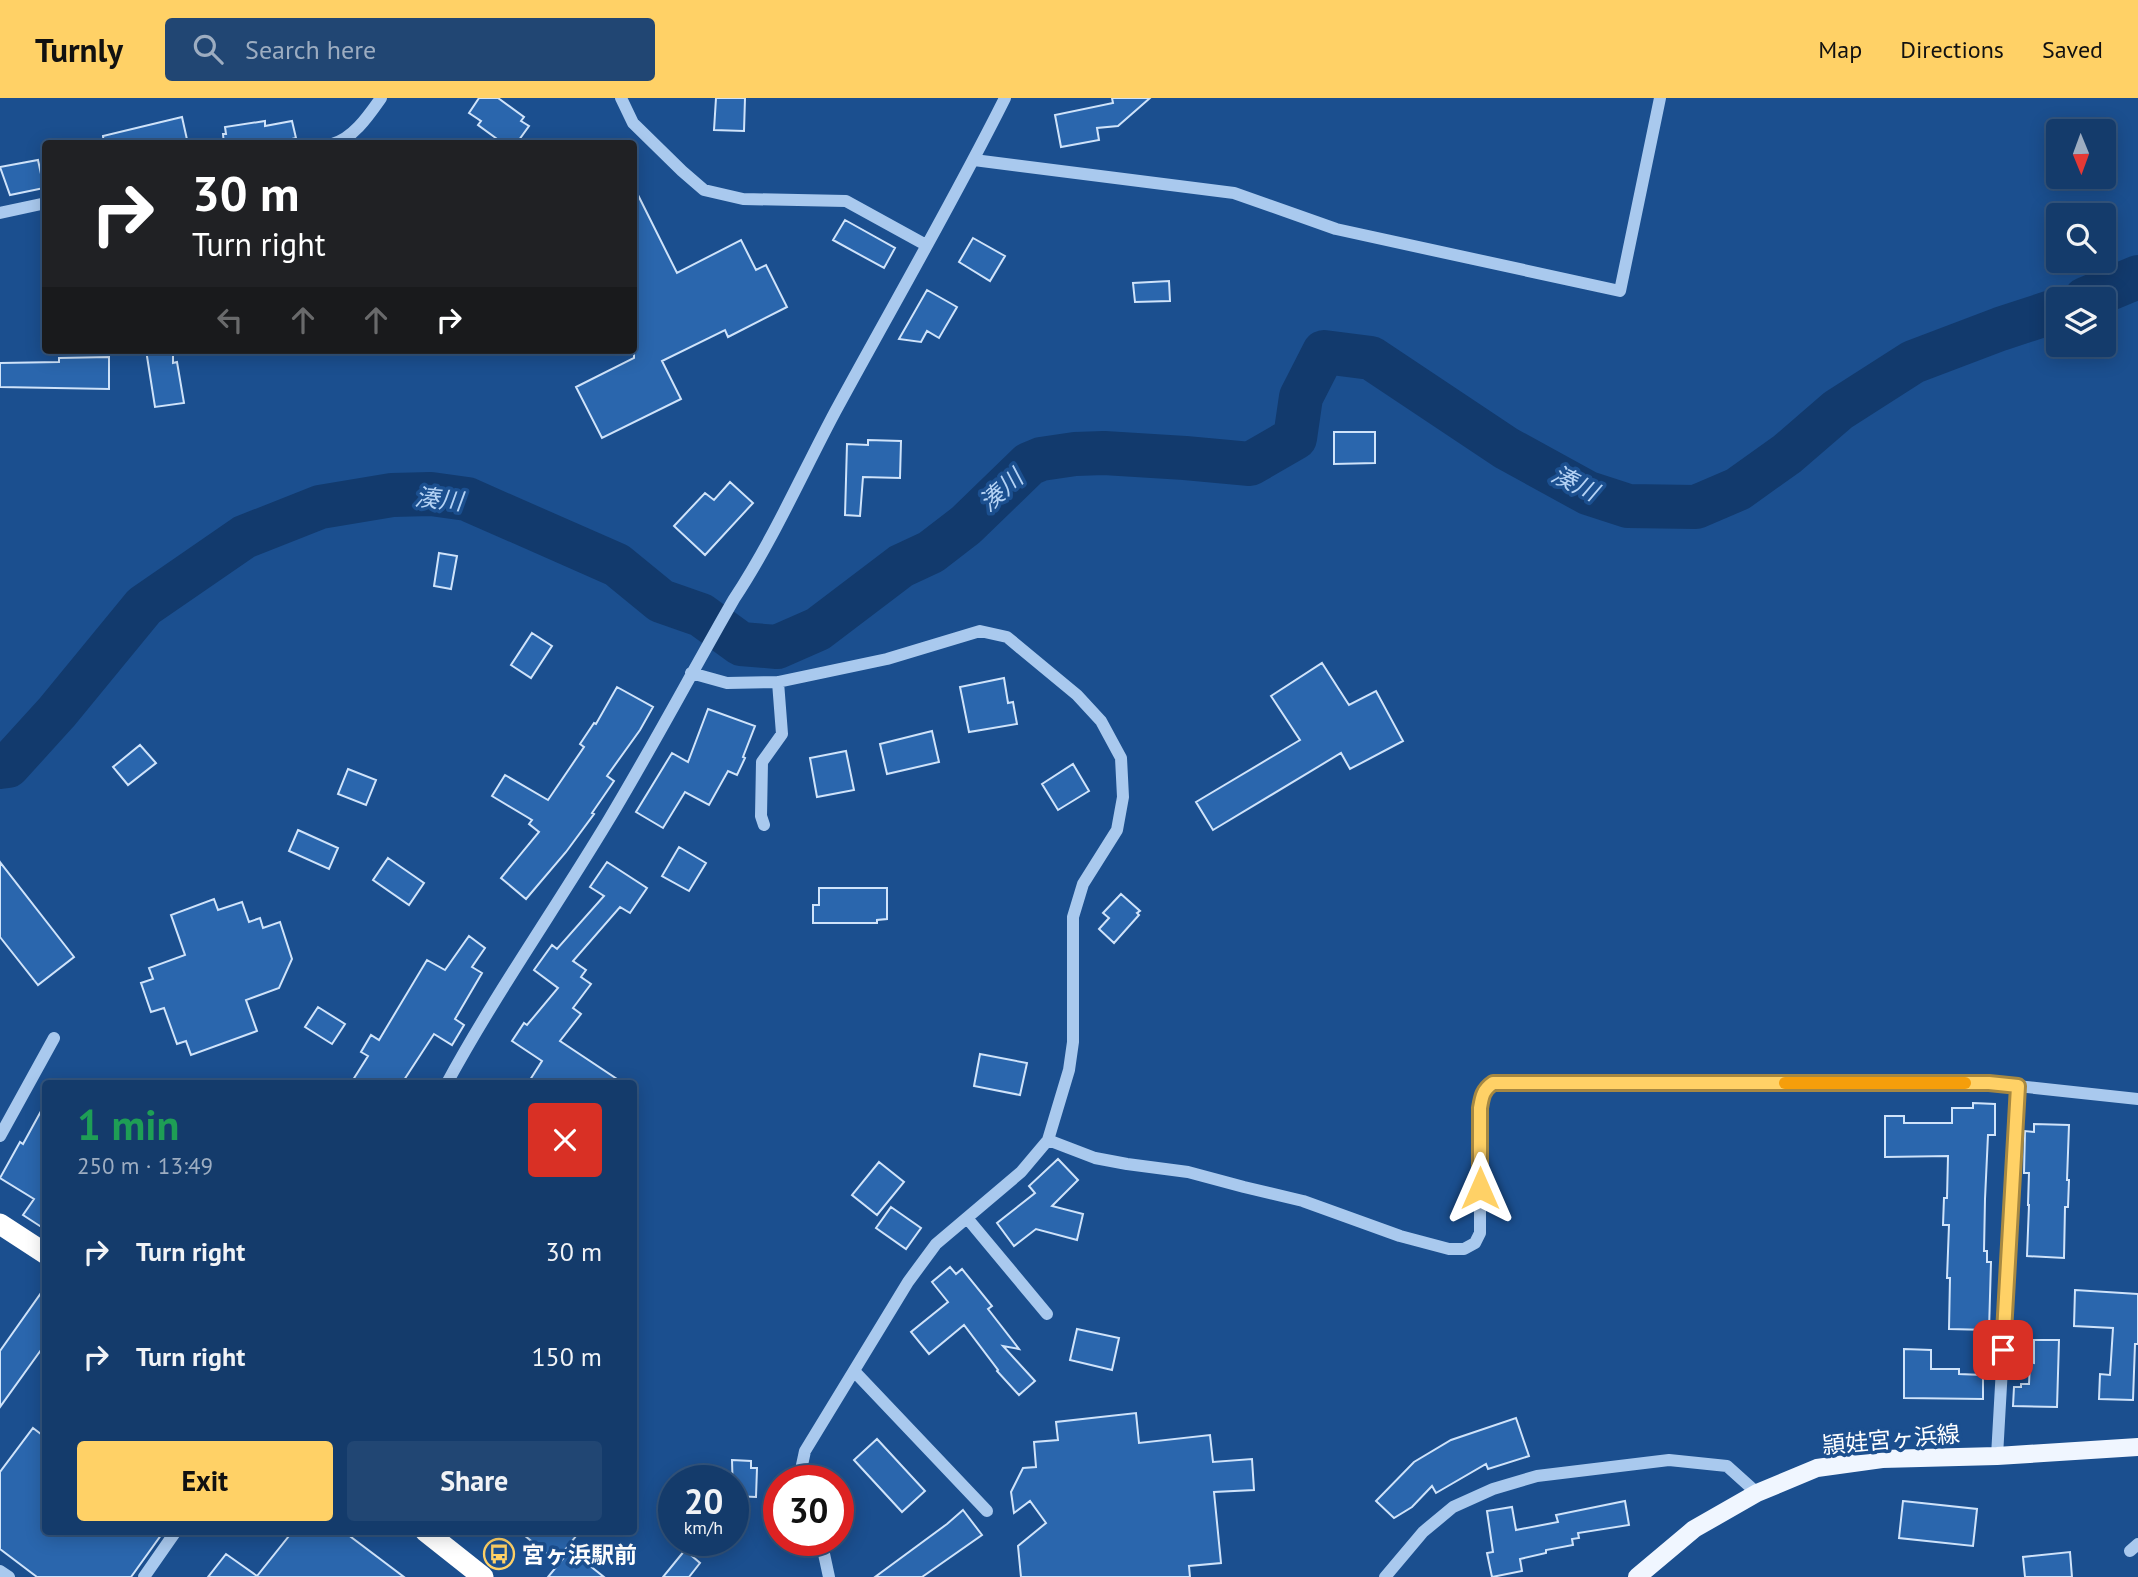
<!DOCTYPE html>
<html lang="en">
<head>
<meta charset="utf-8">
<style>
	:root { --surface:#143b6b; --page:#214673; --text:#f1f3f6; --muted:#9dadc1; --line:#33557e; --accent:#ffd166 }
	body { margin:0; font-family:"PT Sans","Noto Sans JP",sans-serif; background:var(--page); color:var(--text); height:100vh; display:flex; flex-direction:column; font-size:26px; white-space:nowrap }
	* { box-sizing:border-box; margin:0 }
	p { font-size:23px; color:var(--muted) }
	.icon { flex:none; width:38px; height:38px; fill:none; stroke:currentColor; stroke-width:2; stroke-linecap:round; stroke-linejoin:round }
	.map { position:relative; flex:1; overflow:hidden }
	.details { position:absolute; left:42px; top:982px; width:595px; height:455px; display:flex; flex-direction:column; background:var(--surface); border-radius:7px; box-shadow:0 4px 18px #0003,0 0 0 2px var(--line) }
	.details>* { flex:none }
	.banner { position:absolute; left:42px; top:42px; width:595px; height:214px; border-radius:7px; box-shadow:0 4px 18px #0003,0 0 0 2px var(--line); background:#202124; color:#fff; overflow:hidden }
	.needle { width:46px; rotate:179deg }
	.tools { position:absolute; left:2046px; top:21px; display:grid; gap:14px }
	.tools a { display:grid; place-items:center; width:70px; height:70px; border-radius:7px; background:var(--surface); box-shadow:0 4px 18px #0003,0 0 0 2px var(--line); font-size:35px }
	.speed { position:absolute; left:658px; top:1367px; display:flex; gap:14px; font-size:35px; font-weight:700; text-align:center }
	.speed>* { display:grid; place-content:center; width:91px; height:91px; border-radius:50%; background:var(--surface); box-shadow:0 4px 18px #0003,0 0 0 2px var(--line); line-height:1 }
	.speed small { font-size:18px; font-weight:400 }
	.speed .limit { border:10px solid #d22; background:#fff; color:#111 }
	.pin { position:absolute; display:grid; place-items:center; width:60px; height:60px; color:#fff; margin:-30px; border-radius:14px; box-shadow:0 4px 10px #0006 }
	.me { position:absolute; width:77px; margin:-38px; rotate:0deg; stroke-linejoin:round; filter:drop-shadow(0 0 5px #0008) }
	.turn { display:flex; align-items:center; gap:24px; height:147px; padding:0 35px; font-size:32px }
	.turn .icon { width:91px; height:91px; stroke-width:2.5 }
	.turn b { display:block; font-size:49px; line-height:60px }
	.lanes { display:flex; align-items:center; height:66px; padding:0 35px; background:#0003; justify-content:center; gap:35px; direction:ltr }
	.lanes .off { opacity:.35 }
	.round { display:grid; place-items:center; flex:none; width:74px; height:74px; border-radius:7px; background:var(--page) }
	.head { display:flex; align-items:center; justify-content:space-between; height:119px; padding:0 35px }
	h1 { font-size:42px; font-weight:700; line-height:52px; color:#1e9e55 }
	.button { display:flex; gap:14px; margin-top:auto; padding:14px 35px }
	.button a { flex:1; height:80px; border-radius:7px; background:var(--accent); color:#111; font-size:28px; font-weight:700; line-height:80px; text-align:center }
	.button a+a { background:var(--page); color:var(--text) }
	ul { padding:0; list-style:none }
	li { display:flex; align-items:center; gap:21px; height:105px; padding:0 35px }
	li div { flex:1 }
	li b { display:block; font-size:26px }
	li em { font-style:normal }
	header { display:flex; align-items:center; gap:42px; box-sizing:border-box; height:98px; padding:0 35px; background:var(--accent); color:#111 }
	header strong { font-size:33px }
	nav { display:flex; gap:38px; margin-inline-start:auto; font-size:24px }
	.search { width:490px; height:63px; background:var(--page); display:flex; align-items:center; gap:18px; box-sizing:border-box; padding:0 24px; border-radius:7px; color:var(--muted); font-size:26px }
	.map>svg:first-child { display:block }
</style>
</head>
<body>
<header>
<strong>Turnly</strong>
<div class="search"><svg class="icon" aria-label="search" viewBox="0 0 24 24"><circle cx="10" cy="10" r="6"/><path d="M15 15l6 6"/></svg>Search here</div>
<nav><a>Map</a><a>Directions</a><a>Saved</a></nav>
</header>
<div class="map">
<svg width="2138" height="1479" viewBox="0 0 2138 1479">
	<rect width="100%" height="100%" fill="#1b4f8f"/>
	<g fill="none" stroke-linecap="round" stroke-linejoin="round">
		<path stroke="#123a6d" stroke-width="44" d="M2085,201l53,-22
			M0,669l8,-1 49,-54 87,-106 100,-69 76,-30 72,-12 39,-1 36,5 150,66 44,36 40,14 40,29 36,3 41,-18 83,-63 30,-14 35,-27 63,-61 12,-5 34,-5 29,-1 81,5 65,6 45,-26 6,-41 23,-45 47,6 135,90 82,45 40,13 68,1 42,-18 49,-35 51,-44 75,-48 87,-33 58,-19"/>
	</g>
	<path fill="#2a66ad" stroke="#cfe3fa" stroke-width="2" d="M479,0h19l26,19 -3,4 8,5 -13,18h-12l-26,-19 3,-4 -12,-8z
		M716,0h29l-1,33 -30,-1z
		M1112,0h38l-32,28 -21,2 2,12 -38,7 -6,-32 58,-12z
		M182,19l6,27h-84l-1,-8z
		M265,23v5l27,-5 4,17 -26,6h-46l-1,-10h3l-1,-7z
		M38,62l6,28 -34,7 -10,-28z
		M634,89l43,86 64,-33 15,30 10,-5 21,42 -59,30 -3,-7 -63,31 19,38 -79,39 -26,-51 58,-29z
		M845,122l50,28 -11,20 -51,-28z
		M973,140l32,18 -15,25 -31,-19z
		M1169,183l1,20 -35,1 -2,-19z
		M927,192l30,17 -18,31 -12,-7 -6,11 -22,-3z
		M146,252h27v13l4,-1 7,41 -29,4z
		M109,259v32l-109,-2v-24l59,-1v-4z
		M1334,334h41v31l-41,1z
		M868,342l33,1 -1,37 -37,-1 -3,39 -15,-1 2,-71 21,1z
		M730,384l23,21 -48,52 -31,-29 31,-33 9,7z
		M439,455l18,3 -6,33 -17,-3z
		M532,535l20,13 -21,32 -20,-13z
		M1322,565l27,42 27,-14 27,50 -53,28 -9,-16 -128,77 -17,-28 104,-62 -29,-44z
		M1004,580l4,25 5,-1 4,22 -48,8 -9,-45z
		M617,589l36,20 -13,23 -33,46 7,5 -22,32 2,1 -28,38 -40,47 -25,-21 38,-46 -10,-8 3,-4 -40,-24 13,-21 43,25 36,-53 -4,-3 14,-21 2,1z
		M708,611l47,17 -12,31 2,1 -8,17 -9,-4 -19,34 -24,-13 -22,36 -27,-16 36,-59 16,9z
		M932,633l7,31 -52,12 -7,-30z
		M140,647l16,18 -28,22 -15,-18z
		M846,653l8,39 -37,7 -7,-39z
		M1073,666l16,27 -31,19 -16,-26z
		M348,671l28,11 -10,25 -28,-11z
		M298,732l40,18 -9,21 -40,-18z
		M679,749l27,16 -17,28 -27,-15z
		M388,760l36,25 -15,22 -36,-25z
		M0,764l74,95 -36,28 -38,-48z
		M607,764l40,26 -17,25 -10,-6 -47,54 13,9 -5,7 10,7 -18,24 8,6 -21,27 63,42h-95l14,-22 -30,-20 12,-18 3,2 31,-37 -24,-18 18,-25 5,4 47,-53 -14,-9z
		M819,790h68v31l-10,1v3h-64v-18h6z
		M1121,796l19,17 -3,2 2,2 -25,28 -15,-14 10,-11 -6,-5z
		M214,801l4,11 24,-8 7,20 11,-4 3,10 17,-6 12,37 -13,29 -33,12 11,31 -66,24 -5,-14 -9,3 -13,-36 -13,4 -10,-29 12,-4 -4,-11 36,-13 -14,-40z
		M469,838l16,12 -13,19 10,6 -27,46 9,6 -12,20 -18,-11 -32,49h-51l17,-27 -7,-4 10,-17 8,5 48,-80 18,10z
		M318,909l27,17 -13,20 -27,-17z
		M980,956l47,9 -7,32 -46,-9z
		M46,1004v128l-23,-15 11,-16 -34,-21 20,-36 3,2z
		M1973,1005l22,1v31h-7l-3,64 -1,52h3v11h4l-2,68 -40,-1 1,-51h-3l2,-53h-6l1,-27h3l1,-42 -63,1v-41h19v7h48v-15h21z
		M2034,1026l35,1 -2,55h2l-1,27h-3l-1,51 -37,-2 2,-51h-1l1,-32h-5l1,-42 9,1z
		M1058,1061l20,21 -26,26 31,8 -6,26 -41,-11 -22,17 -17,-23 38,-30 -6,-7z
		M879,1064l25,20 -27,33 -25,-20z
		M891,1109l30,21 -15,21 -30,-21z
		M950,1169l6,7 6,-5 30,37 -4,3 31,40 -16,-3 32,35 -16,14 -22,-24 1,-1 -34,-45 -35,29 -18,-22 37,-30 -16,-20z
		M46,1188v57l-46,64v-56z
		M2075,1192l63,4v50h-3l-2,56 -34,-1 1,-25 10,1 3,-47 -39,-2z
		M1077,1231l42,9 -7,32 -42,-10z
		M2034,1242h25l-2,67 -44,-1 1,-19h7v-3h8l1,-22 4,1z
		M1904,1251l27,1v19h28v5l24,1v24l-79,-1z
		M1136,1315l3,30 71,-8 3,27 39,-3 2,31 -40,2 7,71 -32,3 1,11h-169l-3,-31 28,-23 -16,-22 -16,12 -3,-21 12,-24 13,-1 -2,-25 24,-2 -2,-18z
		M1516,1320l13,38 -41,13 -2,-5 -50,29 -4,-7 -20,21 -18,11 -18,-17 38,-39 37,-22z
		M33,1330l13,10v93h118l-33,46h-94l-37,-28v-77z
		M877,1341l48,52 -23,21 -48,-52z
		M732,1362l19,1v7h6l-1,29 -23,-1z
		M1625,1403l4,24 -51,8 1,5 -7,1 1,6 -27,5v3l-26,6 2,12 -30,6 -5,-24 6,-1 -6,-41 25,-4 4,23 42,-8 -2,-7z
		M1903,1403l74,8 -4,37 -74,-8z
		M963,1412l19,25 -60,42h-47l72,-53z
		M293,1433h50l61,46h-196l18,-23 31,22z
		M519,1433h61l-24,30z
		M570,1452l34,27h-56z
		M685,1452l15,13 -11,14h-26z
		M2070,1454l2,25h-47l-2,-20z"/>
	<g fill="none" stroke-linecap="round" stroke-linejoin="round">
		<path stroke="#a9c9ee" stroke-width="12" d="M621,0l12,25 49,48 22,19 39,9 103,2 80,44
			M332,46c21,-5 37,-29 49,-46
			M974,62l260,33 102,36 284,62 40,-193
			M0,115l46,-10
			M691,575l36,10 51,-1 109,-23 93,-28 27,6 70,58 24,26 20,37 2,39 -6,33 -34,54 -10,33v125l-4,28 -21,70 -27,32 -85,72 -28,38 -103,169 -3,14 1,15
			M764,727l-3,-9 1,-54 20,-28 -4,-52
			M447,985c49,-90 108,-174 161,-262 44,-73 84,-149 126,-222 39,-59 68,-125 101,-187 57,-105 117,-208 170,-314
			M0,1038l54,-98
			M1048,1042l47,18 32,6 61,8 56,15 59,14 97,35 49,13h15l11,-6 5,-10v-125c2,-12 3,-18 13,-25h496l149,16
			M967,1120l80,96
			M854,1273l133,140
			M1997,1358l21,-370
			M821,1442l8,37
			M2130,1453l8,-7
			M0,1473l9,6
			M144,1479l32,-46
			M1385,1479l38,-45 30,-25 40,-18 44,-13 132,-16 58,6 30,27"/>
		<path stroke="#f0f6ff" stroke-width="18" d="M1637,1479l57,-48 63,-36 60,-25 65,-9 115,-3 141,-9"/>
		<path stroke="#fff" stroke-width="21" d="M0,1126l46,30
			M425,1433l58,46"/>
	</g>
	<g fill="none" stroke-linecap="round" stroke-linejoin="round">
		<g stroke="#a68842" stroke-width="18">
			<path id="route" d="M1480,1090v-80c2,-12 3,-18 13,-25h496l29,3 -15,264"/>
		</g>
		<use href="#route" stroke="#ffd166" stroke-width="12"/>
		<path stroke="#f59e0b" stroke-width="12" d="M1785,985h180"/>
	</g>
	<defs>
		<g id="bus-ring" transform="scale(1.575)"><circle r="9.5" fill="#1b4f8f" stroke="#ffd166" stroke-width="1.5"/><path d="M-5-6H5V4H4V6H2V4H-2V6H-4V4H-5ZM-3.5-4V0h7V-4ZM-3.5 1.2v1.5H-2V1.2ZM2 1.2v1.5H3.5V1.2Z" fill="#ffd166"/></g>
	</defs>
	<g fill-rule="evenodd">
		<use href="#bus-ring" x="499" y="1456"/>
	</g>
	<g text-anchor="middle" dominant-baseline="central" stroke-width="7" stroke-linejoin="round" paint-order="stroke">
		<g font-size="23" fill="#fff" stroke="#1b4f8f">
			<text transform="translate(1891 1341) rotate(-5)">頴娃宮ヶ浜線</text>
		</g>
		<g font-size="23" font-weight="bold" fill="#fff" stroke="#1b4f8f" text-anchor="start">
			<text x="522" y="1456">宮ヶ浜駅前</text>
		</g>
		<g font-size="24" font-style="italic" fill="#b5d3f5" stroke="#1b4f8f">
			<text transform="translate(1575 385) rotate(26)">湊川</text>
			<text transform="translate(1001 392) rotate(-42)">湊川</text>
			<text transform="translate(439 401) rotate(6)">湊川</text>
		</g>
	</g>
</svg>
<div class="tools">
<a><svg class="needle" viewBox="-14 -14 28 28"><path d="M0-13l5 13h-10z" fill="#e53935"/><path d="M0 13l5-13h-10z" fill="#9dadc1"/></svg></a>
<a><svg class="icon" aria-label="search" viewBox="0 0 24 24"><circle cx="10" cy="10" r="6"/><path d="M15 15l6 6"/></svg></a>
<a><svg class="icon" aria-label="layers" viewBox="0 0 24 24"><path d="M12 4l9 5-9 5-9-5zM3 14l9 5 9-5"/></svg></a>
</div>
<div class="speed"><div>20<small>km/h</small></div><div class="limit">30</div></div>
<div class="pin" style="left:2003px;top:1252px;background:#d93025"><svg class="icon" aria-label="arrive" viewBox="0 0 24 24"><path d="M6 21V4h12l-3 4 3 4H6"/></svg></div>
<svg class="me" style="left:1480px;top:1090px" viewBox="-20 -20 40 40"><path d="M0-17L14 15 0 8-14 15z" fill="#ffd166" stroke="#fff" stroke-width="4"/></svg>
<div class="banner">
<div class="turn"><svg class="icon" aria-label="right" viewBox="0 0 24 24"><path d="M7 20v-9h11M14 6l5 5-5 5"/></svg><div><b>30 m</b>Turn right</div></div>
<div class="lanes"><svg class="icon off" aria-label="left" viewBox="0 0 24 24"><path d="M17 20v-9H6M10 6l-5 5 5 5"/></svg><svg class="icon off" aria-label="ahead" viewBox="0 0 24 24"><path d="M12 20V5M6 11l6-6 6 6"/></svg><svg class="icon off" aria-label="ahead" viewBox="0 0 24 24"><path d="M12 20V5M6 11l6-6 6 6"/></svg><svg class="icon" aria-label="right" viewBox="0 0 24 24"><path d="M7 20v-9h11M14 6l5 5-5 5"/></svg></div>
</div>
<section class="details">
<div class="head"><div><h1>1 min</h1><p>250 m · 13:49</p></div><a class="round" style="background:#d93025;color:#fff"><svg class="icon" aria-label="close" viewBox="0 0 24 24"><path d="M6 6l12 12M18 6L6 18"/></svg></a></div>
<ul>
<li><svg class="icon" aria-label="right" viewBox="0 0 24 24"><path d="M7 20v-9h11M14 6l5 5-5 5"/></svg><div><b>Turn right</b></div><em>30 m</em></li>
<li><svg class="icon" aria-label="right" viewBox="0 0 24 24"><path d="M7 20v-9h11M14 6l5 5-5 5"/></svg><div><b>Turn right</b></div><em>150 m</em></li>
</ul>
<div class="button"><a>Exit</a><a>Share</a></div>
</section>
</div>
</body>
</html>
